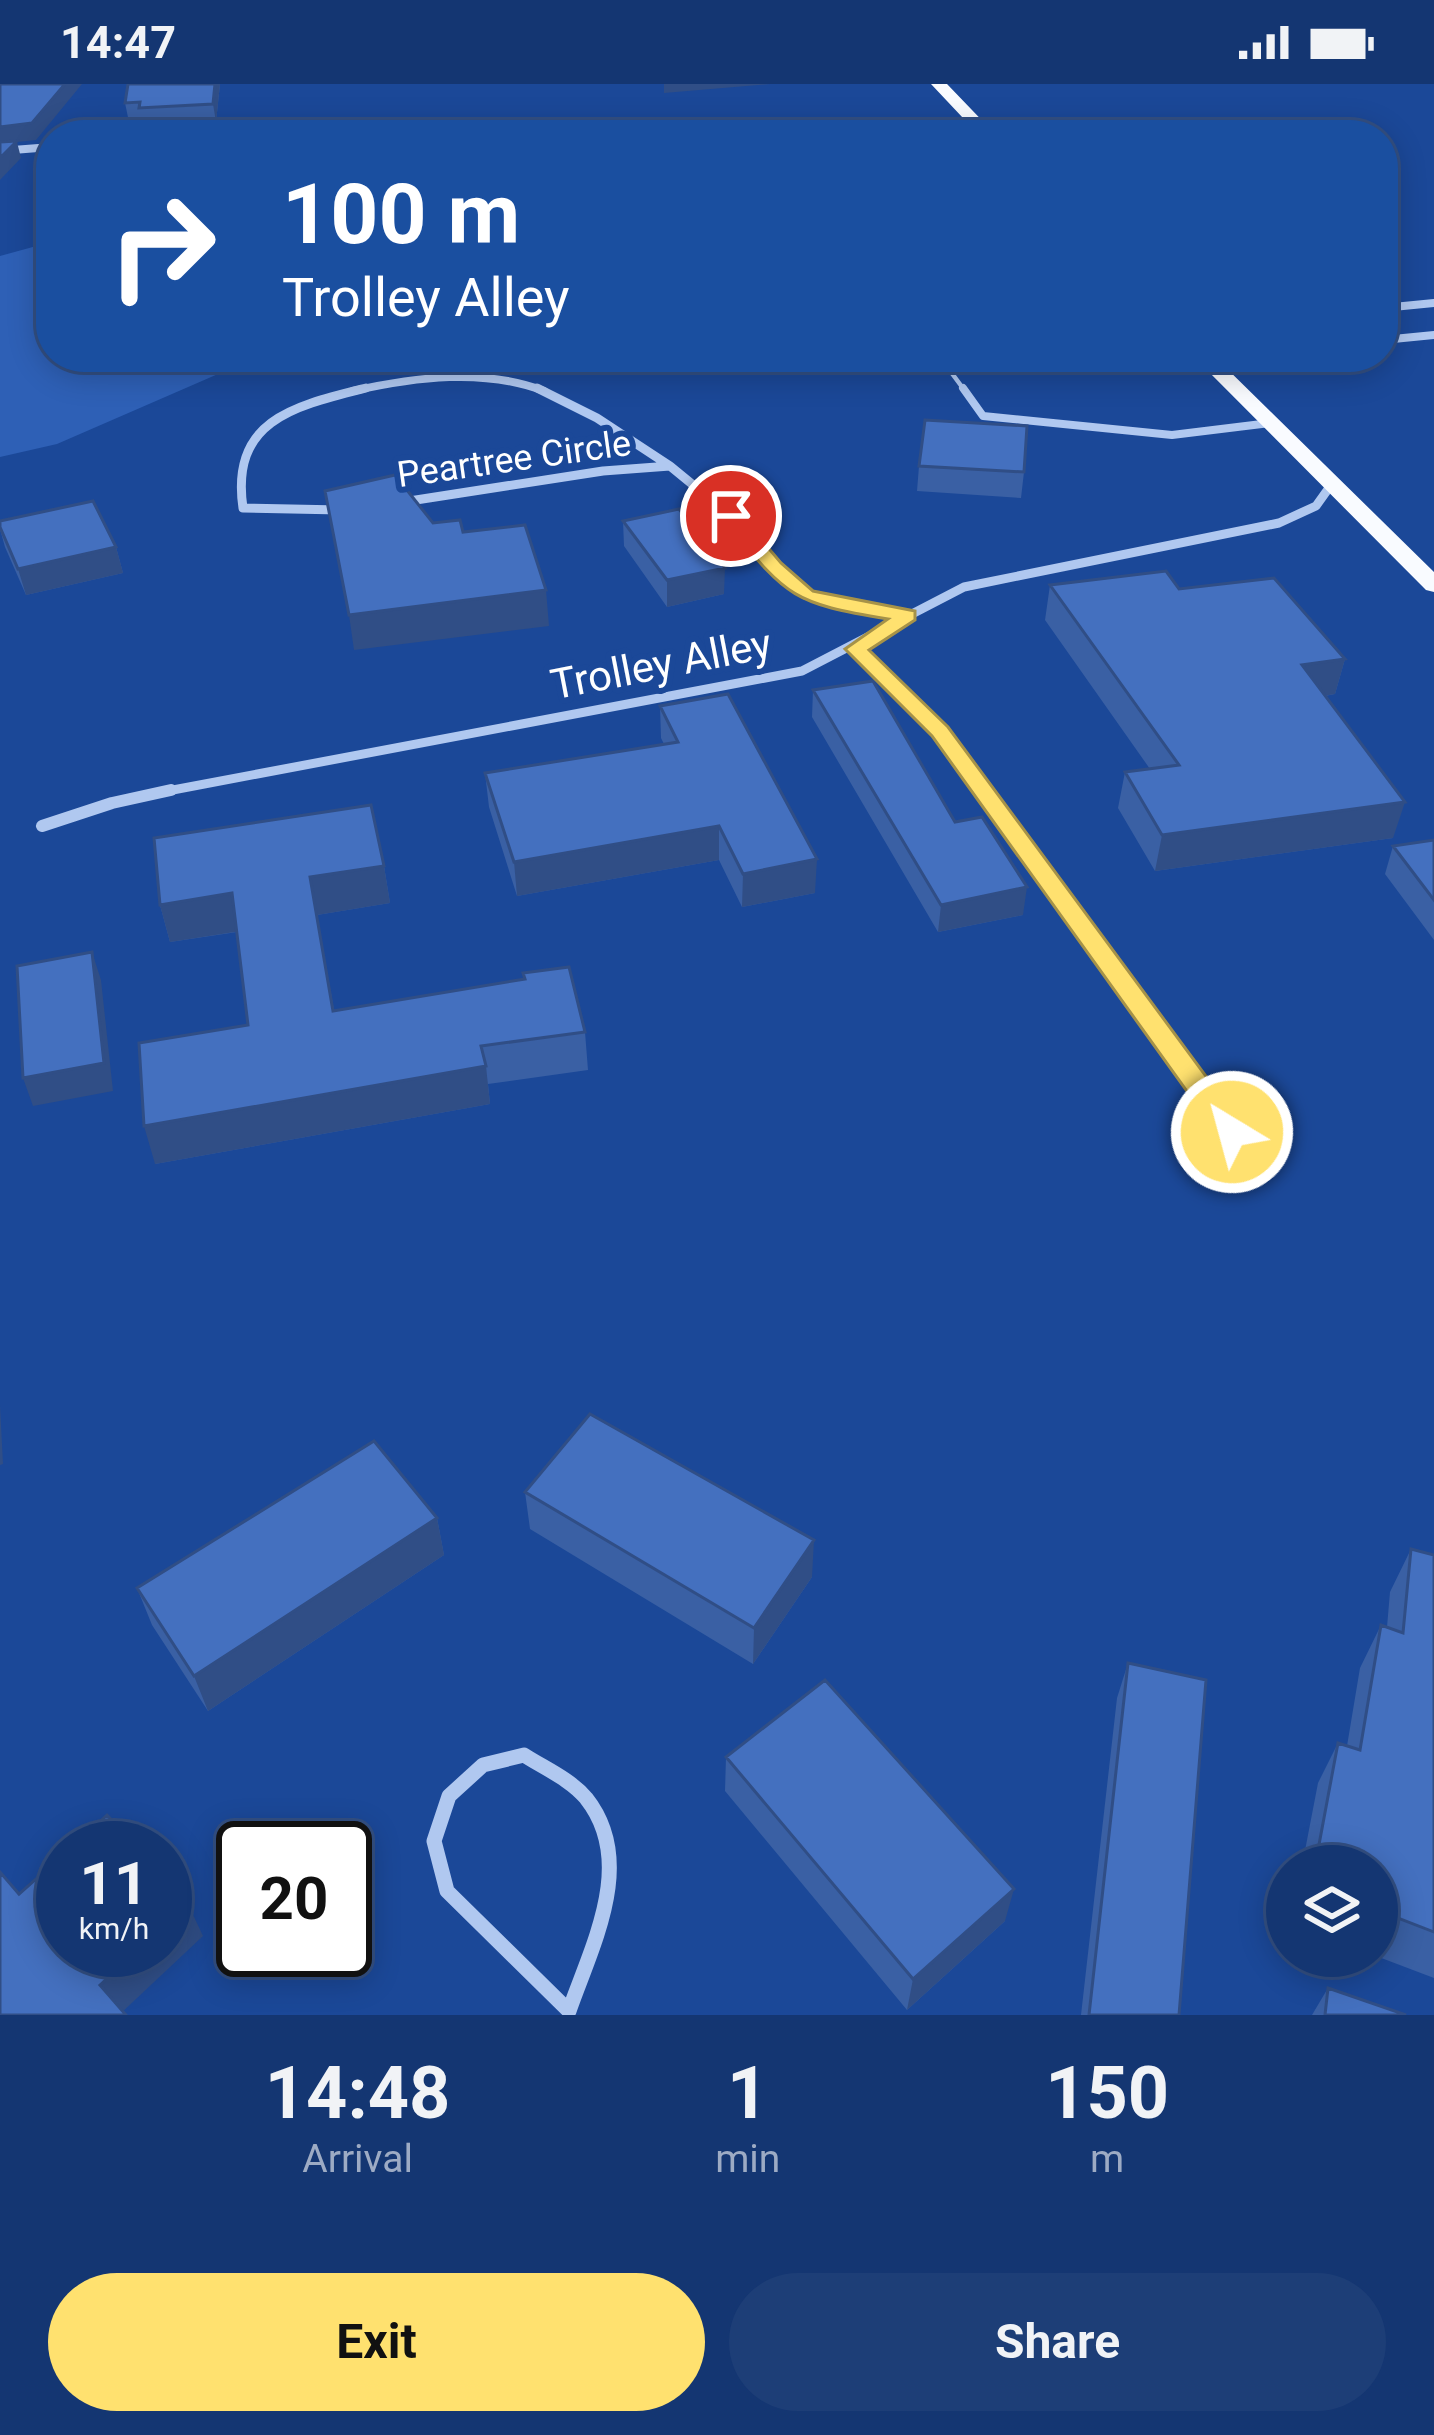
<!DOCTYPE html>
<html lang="en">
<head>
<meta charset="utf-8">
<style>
	:root { --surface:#143672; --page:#1d3e77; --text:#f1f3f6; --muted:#9dabc4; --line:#335084; --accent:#ffe16f }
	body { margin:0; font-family:Roboto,sans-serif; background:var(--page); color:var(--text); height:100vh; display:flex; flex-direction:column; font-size:45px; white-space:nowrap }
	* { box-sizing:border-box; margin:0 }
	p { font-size:39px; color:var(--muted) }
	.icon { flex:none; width:66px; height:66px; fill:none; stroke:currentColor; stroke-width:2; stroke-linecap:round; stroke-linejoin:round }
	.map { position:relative; height:1931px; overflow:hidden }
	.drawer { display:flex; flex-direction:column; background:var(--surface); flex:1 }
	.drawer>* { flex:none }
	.hud { position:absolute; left:36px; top:36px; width:1362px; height:252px; border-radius:48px; box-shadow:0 6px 30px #0003,0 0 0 3px var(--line); background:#1a4fa0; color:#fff; overflow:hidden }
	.tools { position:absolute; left:1266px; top:1761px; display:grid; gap:24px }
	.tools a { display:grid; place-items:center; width:132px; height:132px; border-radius:50%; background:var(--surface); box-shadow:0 6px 30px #0003,0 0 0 3px var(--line); font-size:60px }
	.speed { position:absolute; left:36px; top:1737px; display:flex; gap:24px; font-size:60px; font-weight:700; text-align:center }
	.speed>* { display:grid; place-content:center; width:156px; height:156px; border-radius:50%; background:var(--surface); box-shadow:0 6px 30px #0003,0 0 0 3px var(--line); line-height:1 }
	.speed small { font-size:30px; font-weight:400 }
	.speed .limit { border:6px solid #111; border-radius:18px; background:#fff; color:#111 }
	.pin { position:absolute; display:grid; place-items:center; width:102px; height:102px; color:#fff; margin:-51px; border:6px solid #fff; border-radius:50%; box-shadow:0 3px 12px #0007 }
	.me { position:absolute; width:132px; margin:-66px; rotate:323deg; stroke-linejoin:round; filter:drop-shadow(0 0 9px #0008) }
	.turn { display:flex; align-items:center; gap:42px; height:252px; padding:0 48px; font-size:54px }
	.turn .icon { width:156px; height:156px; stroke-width:2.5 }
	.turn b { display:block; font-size:84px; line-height:102px }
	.eta { display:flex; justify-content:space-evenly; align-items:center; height:204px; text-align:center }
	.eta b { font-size:72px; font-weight:700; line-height:84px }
	.cta { display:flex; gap:24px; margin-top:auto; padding:24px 48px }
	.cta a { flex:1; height:138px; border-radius:72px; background:var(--accent); color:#111; font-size:48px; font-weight:700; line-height:138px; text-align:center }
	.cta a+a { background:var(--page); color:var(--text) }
	.status { display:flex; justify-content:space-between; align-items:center; height:84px; padding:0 60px; background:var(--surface); direction:ltr }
	.status svg { height:33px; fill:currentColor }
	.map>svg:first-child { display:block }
</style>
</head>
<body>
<div class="status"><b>14:47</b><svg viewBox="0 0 49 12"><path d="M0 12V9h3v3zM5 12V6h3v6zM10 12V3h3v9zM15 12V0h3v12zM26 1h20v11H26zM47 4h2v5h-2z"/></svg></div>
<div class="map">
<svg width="1434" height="1931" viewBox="0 0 1434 1931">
	<rect width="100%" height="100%" fill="#1b4898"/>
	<path fill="#2e60b6" d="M51,158v115h206l-200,87 -57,13v-201z"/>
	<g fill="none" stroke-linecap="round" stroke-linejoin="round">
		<path stroke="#b0c8f0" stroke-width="4.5" d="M855,273l93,11 17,23"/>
		<path stroke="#b0c8f0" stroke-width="8" d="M963,304l20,28 189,19 98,-12
			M856,565l84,82 45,62"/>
		<path stroke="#b0c8f0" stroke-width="9" d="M983,706l249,343"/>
		<path stroke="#b0c8f0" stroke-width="8" d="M170,51l71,-7
			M0,67l51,-4
			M1383,224l51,-5
			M1383,256l51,-5
			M353,307c62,-14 131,-23 191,0"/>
		<path stroke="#b0c8f0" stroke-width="9" d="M537,304l60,30 73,48
			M403,418l200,-31 67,-5 61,50 74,79 102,20
			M341,426l-98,-2c-13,-88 51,-102 123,-120
			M157,709l645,-122 162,-84 315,-64 37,-17 15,-21"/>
		<path stroke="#b0c8f0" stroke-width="12" d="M42,742l70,-23 59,-13"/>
		<path stroke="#b0c8f0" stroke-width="15" d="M524,1671c20,13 46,24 62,43 51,64 6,147 -17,213l-122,-120 -13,-50 15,-45 34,-31z"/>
		<path fill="#f9fbff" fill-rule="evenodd" d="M931,0h16l49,51h-17z
			M1194,273h21l219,215v20l-8,-2z"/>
	</g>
	<path fill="#3a60a4" d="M220,0l-4,38 -73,5 -2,-6 -12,1 -4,-19z
		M919,382l105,6 -3,26 -104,-7z
		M0,437l116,26 7,26 -97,22 -21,-48 -5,-18z
		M623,437l101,73 -57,13 -43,-61z
		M1050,501l129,4 166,70 -10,35 -10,2 68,142 -238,33 -37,-63 7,-36 25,-3 -105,-149z
		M813,606l142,132 68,93 -85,17 -126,-215z
		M660,622l155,187 -73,14 -23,-47 -202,36 -28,-89 -4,-34 179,-29 -3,-6z
		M1434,756v100l-49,-66 8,-28z
		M384,782l6,37 -73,12 17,95 251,22 3,38 -100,14 2,20 -335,60 93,-139 -11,-93 -67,10 -10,-37z
		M525,1408l287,85 -59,87 -223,-135z
		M437,1434l7,37 -236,156 -56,-86 -15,-37z
		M1411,1465l23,6v423l-58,-22 1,-90h-75l16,-83 20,-40 9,3 13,-78 21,-43 6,2 3,-35z
		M1128,1579l51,352h-98l36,-317z
		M726,1673l279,164 -98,89 -182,-219z
		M1328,1904l78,27h-94z"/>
	<path fill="#304e86" d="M65,0h17l-46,56 -19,2 4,16 -21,22v-53z
		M215,0h5l-4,38 -3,-18z
		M664,0h106l-106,9z
		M116,463l7,26 -97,22 -8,-26z
		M725,484l-1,26 -57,13v-27z
		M546,506l3,36 -195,24 -5,-35z
		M1345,575l-10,35 -42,7 9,-36z
		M1405,718l-12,36 -238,33 7,-36z
		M719,742v34l-202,36 -3,-34z
		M817,775l-2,34 -73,14 1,-33z
		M384,782l6,37 -73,12 -7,-38z
		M1027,803l-4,28 -85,17 3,-27z
		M232,809l9,38 -71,11 -10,-37z
		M92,868l9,28 12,111 -80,15 -10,-28z
		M486,982l4,38 -335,60 -11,-38z
		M0,1321l3,59 -3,1z
		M437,1434l7,37 -236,156 -14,-35z
		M814,1456l-2,37 -59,87 1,-36z
		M1014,1805l-9,32 -98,89 6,-31z
		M188,1820l15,32 -84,79 -19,-30 38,-35h27v-25z"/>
	<path fill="#4470bf" stroke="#304e86" stroke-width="3" d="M0,0h65l-33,39 -32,4z
		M128,0h87l-2,20 -74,4 1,-6 -15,1z
		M17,57l-17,17v-16z
		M925,336l102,6 -3,46 -105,-6z
		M395,391l38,48 27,-3 3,12 62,-7 21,65 -197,25 -24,-124z
		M93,417l23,46 -98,22 -18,-42v-6z
		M679,425l46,59 -58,12 -44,-59z
		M1166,487l13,18 95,-11 71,81 -43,6 103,137 -243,33 -37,-63 54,-7 -129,-180z
		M873,597l82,141 27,-5 45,70 -86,18 -128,-215z
		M728,610l89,165 -74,15 -24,-48 -205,36 -29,-89 193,-31 -18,-36z
		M371,721l13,61 -74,11 23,134 192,-32 -2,-6 46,-6 16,65 -104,14 5,20 -342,60 -5,-83 109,-18 -16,-132 -72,12 -6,-67z
		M1434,756v60l-41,-54z
		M92,868l12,111 -81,15 -6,-112z
		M590,1330l224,126 -60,88 -229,-136z
		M374,1357l63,77 -243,158 -57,-88z
		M1411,1465l23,6v377l-57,-22v-44h-62l23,-123 22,7 21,-125 22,8z
		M1128,1579l78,17 -27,335h-90z
		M825,1596l189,209 -101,90 -187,-222z
		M107,1731l30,33h-66z
		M63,1771v95h75l-38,35 26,30h-126v-143l19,22z
		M165,1795l23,25 -23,21z
		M1328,1904l78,27h-81z"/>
	<path fill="#ffe16f" stroke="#a69248" stroke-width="3" d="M724,428h14l43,51 32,28 102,20v9l-46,30 79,77 294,398 4,7 -4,8h-20l-290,-404 -87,-87 43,-30c-99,-16 -101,-23 -164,-99z"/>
	<g text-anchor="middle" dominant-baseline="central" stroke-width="12" stroke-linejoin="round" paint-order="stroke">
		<g font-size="36" fill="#fff" stroke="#1b4898">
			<text transform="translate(514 375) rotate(-8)">Peartree Circle</text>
		</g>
		<g font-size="42" fill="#fff" stroke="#1b4898">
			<text transform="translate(661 580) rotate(-11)">Trolley Alley</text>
		</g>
	</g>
</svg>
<div class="tools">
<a><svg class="icon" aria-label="layers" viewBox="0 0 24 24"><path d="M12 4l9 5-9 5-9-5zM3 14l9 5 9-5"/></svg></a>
</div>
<div class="speed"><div>11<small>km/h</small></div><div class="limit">20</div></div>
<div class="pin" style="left:731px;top:432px;background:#d93025"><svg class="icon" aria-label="arrive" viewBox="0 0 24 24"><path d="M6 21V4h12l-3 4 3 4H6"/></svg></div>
<svg class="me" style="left:1232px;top:1048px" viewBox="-20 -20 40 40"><circle r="17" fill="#ffe16f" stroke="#fff" stroke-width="3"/><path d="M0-11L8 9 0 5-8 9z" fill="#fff"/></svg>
<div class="hud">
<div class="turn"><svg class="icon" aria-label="right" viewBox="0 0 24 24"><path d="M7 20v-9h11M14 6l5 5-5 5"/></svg><div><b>100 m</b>Trolley Alley</div></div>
</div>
</div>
<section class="drawer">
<div class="eta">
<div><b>14:48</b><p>Arrival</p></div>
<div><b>1</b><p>min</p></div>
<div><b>150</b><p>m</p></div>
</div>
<div class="cta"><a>Exit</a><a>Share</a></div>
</section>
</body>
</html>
